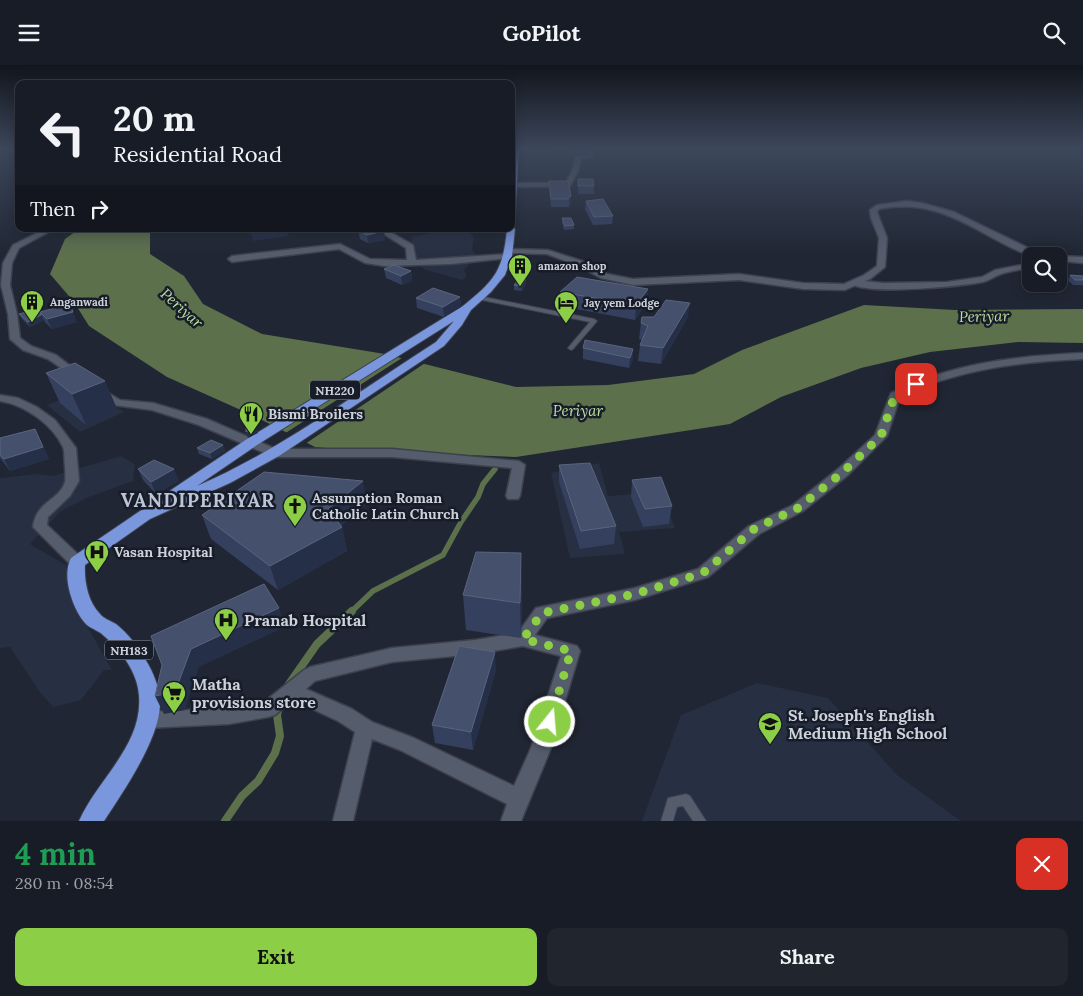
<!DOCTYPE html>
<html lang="en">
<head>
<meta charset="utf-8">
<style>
	:root { --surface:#181c26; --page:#21252e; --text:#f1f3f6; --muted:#9fa1a7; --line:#363a43; --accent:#8cce45 }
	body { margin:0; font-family:Lora,serif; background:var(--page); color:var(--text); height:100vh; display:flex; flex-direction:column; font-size:19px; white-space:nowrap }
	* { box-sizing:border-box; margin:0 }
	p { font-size:16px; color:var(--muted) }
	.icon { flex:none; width:28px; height:28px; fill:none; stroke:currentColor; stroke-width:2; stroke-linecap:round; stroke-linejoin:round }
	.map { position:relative; height:756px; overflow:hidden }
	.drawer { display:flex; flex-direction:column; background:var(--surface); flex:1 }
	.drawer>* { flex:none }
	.top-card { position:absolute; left:15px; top:15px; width:500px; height:152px; border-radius:10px; box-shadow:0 2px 12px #0003,0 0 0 1px var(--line); background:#181c26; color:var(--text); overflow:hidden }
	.buttons { position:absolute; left:1022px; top:182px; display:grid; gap:10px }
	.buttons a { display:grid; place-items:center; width:45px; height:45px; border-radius:10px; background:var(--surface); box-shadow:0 2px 12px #0003,0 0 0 1px var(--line); font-size:25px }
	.pin { position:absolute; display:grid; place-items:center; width:42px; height:42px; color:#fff; margin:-21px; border-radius:10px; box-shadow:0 2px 8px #0006 }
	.me { position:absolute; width:55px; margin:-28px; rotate:17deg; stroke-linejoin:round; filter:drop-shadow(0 0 4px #0008) }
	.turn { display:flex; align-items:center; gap:18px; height:105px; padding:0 15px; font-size:22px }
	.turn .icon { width:65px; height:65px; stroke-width:2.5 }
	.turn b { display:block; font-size:35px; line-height:42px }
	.then { display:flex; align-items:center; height:48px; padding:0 15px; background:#0003; gap:10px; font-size:19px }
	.round { display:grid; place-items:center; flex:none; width:52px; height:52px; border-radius:10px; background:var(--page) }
	.overview { display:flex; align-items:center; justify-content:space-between; height:85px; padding:0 15px }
	h1 { font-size:30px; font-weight:700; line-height:38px; color:#1e9e55 }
	.cta { display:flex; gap:10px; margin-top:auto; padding:10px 15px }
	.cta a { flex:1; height:58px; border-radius:10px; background:var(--accent); color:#111; font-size:20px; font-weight:700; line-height:58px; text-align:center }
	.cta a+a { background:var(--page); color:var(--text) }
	header { display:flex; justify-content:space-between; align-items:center; height:65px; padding:0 15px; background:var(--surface); font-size:22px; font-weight:700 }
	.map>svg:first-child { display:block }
</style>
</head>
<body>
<header><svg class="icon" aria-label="menu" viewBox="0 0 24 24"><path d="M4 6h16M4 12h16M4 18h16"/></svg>GoPilot<svg class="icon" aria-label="search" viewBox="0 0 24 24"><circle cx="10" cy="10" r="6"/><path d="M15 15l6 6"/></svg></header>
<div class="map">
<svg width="1083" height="756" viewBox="0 0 1083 756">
	<rect width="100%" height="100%" fill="#202633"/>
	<path fill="#272f42" d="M469,166l5,7 -2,12 5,6 -13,14 3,6 -5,4 -36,-10 -15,-11 3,-10 -3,-7 1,-5 24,-5z
		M88,324l36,23 -44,20 -33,-27z
		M121,391l14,8 -2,17 -44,16 -28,14 -31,33 36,21 4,31 42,74h-8l-23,30 -28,7 -14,-16 -29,-44 -10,1v-170l38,-4 15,2z
		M599,398l9,33 53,-4 14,36 -56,4 6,22 -55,4 -19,-85z
		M757,618l71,15 69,77 64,46h-319l39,-106z"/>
	<path fill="#5c704c" d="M79,164h71v25l34,22 19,28 59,30 123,20 131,33 92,-2 86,-11 48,-24 122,-45 91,5 128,-1v34l-64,-1 -89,10 -69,16 -80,29 -51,27 -214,33 -169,-7 -32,-3 -63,-32 -85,-38 -78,-51 -15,-24 -24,-28 15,-35z"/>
	<path fill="#202633" d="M405,291l23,5 -123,83 -21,-10z"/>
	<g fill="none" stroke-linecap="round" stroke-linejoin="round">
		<path stroke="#5c704c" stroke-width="5.5" d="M351,547l22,-21 70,-36 18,-33 17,-25 5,-13 12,-15"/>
		<path stroke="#5c704c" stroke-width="8" d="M289,619l28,-40 35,-33
			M225,756l17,-25 16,-15 17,-28 5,-17 -3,-21 2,-8"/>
		<g stroke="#3d414d" stroke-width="2">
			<path id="service" d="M479,231l115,23 3,2 -24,28 -2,1 -3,-2 22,-26 -113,-23 -1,-1z
				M686,729l4,2 16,25h-13l-10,-15 -6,1 -4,14h-12l7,-23z"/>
		</g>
		<g stroke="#3d414d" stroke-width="3">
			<path id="minor" d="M565,84h22l6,2 -1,6 -11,1 -3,13 -8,15 -59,1 2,-4h53l6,-12 4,-16 11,-1v-1z
				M45,164h9l-35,19 -7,15 -2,22 7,29 3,24 11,8 25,9 25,19 1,2 -1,2 -4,1 -29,-20 -25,-9 -13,-11 -2,-25 -7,-29 2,-22 10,-18z
				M376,164h9l28,16 3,15 93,-6 4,2 -4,2 -58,6 -66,2 -20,-3 -26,-14 -107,13 -4,-3 4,-3 108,-12 30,15 37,1 -1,-12z
				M1031,198v4c-10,3 -21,4 -30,7 -6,2 -11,6 -18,8 -22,4 -117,14 -133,1l4,-3 29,3 64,-1 35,-5 13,-7z
				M1083,288v6c-64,3 -125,10 -183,38l-13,39 -39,39 -45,36 -44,23 -51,43 -73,23 -88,18 -12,17 42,11 3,5 -29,97 -30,73h-20l6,-17 -107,-54 -28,-11 -19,82h-20l22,-89 -17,-11 -45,-21 -18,15 -7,2 -39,7 -82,4 -7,-2 -2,-6 2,-6 7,-2 82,-4 35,-6 40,-32 6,-3 82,-19 83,-8 43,-7 18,-25 99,-20 63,-19 51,-43 44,-21 45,-36 37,-34 16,-42c61,-30 125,-37 192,-40zM523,581l38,10 -30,92 -17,38 -100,-48 -42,-16 -20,-13 -46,-20 9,-8 77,-19 83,-8z
				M100,323l20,12 33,3 54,16 69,30h116l127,12 6,4 -5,31 -2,3h-10l-2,-3 6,-28 -120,-11h-118l-75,-32 -47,-15 -39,-5 -17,-12 -2,-2z
				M0,330l18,3 19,9 18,13 21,28 3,33 -9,15 -22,21 -1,8 35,33 3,4 -3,4 -5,2 -5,-2 -39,-39c3,-26 26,-26 32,-45 1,-5 0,-11 0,-16 -1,-5 0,-14 -2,-19 -11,-23 -38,-42 -63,-46z"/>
		</g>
		<g stroke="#3d414d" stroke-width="3">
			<path id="tertiary" d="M907,136l15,2 32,9 91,44h-13l-7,-2c-51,-22 -85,-57 -146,-45l-2,3 10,26 -2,29 -15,12 -25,11 -42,-1 -64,-9 -106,5 -32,-7 -25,-13 -29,-11 -38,-1 -4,-2 4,-2 39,1 34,11 25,13 26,5 106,-5 64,9 41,1 20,-9 13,-9 2,-28 -8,-20 -1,-8 7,-5z
				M1059,191l24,1v6l-24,-2z"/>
		</g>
		<g stroke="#3d414d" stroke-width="2">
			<path id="trunk" d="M513,84h6l-4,67 -4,2z
				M511,162l4,2 -3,27 -7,19 -14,17 -20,18 -9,15 -18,21 -165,110 -49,27 -80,36 -65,46c-1,16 3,37 15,49 4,5 11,7 16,10 12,10 22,22 29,35 9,14 15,30 15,46 -1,35 -37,87 -56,116h-25c18,-41 64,-76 60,-125 -1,-23 -18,-46 -36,-61 -4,-4 -11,-6 -16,-10 -14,-14 -26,-49 -16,-67l69,-47 27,-12 -2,-3 3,-4 79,-53 216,-133c32,-26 40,-35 44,-77h4zM454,256l-18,21c-77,49 -155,108 -239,144l60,-41z"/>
		</g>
		<use href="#service" fill="#555c6c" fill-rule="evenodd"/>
		<use href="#minor" fill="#555c6c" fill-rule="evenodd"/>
		<use href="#tertiary" fill="#555c6c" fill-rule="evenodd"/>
		<use href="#trunk" fill="#7a96dc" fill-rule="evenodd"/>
	</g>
	<path fill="#34405e" d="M530,84h20l-2,5 -18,-1z
		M569,84h20v7h-20z
		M578,114l16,7v8h-16z
		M549,116h19l3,23 -2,1v2h-18l-2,-18z
		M586,136l27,15 -1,8 -19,1 -8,-16z
		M562,153l12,7v4l-10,1 -2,-7z
		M358,165l27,10 -17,3 -8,-4z
		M384,204l27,2 1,10 -10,4 -16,-7z
		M1070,210l13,1v9h-10l-5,-5z
		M526,214v5l-4,7 -8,-1v-5z
		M648,224l-2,15 -11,16 -75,-14v-14z
		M460,232l1,10 -17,10 -27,-9 -1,-10z
		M41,247l36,10 -25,7 -7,-7 -1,-2 -14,7 -8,-8 -3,-5z
		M688,252l-27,47 -23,-3 2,-16 2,-5 -3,-1 2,-16z
		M583,283l50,1v11l-4,8 -46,-9z
		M46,308l72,38 -32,14 -26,-22z
		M35,364l14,30 -39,12 -10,-13v-20z
		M223,380l2,6 -13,8 -13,-5 -2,-6z
		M559,400l57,61 -2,18 -34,5 -21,-67z
		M138,404h36l5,12 -23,13 -13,-14z
		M632,415l40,26 -3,18 -26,3 -12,-30z
		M367,439l-26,22 1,1 5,24 -69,39 -67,-51 -9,-24z
		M522,522l-1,51 -55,-8 -3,-35z
		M496,605l-23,80 -38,-7 -3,-18z"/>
	<path fill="#252f47" d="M571,131v8l-2,1v-6l-1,-2z
		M250,164h37l2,7 -36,5z
		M384,166l1,9 -17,3 -1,-8z
		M411,206l1,10 -10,4 -1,-9z
		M526,214v5l-4,7 -1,-5z
		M648,224l-2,15 -11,16 1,-15z
		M460,232l1,10 -17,10 -1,-10z
		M690,238l-2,14 -27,47 2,-16z
		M73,247l4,10 -25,7 -5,-10z
		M41,250l3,5 -14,7 -2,-5z
		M633,284v11l-4,8 1,-10z
		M105,316l13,30 -32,14 -14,-31z
		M256,362l2,6 -10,5 -2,-6z
		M35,364l14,30 -39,12 -6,-12z
		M223,380l2,6 -13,8 -2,-6z
		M174,404l5,12 -23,13 -5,-12z
		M363,416l4,23 -33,28 8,-5 5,24 -69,39 -8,-24 58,-57z
		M521,488l1,34 -1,51 -1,-35z
		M279,543l6,19 -86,40 -14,43 -21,4 -9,-18 36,-47z
		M495,587l1,18 -23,80 -2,-18z"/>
	<path fill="#45506c" stroke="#5a647d" d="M578,114h15l1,7h-16z
		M549,116h19l3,15 -3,1 1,2h-18z
		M603,134l10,17 -19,1 -8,-16z
		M562,153h9l3,7 -9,1z
		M363,164h18l3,2 -17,4 -9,-5z
		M394,200l17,6 -10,5 -17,-7z
		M1070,210l13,1v4h-8z
		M577,212l71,12 -12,16 -76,-13z
		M519,214h7l-5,7 -7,-1z
		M433,223l27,9 -17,10 -27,-9z
		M666,235l24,3 -27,45 -23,-3 8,-19 -7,-3 1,-6h12z
		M70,239l3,8 -26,7 -7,-7z
		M38,244l3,3h-1l1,3 -13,7 -9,-8z
		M585,275l48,9 -3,9 -47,-10z
		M75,298l30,18 -33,13 -26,-21z
		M246,358l10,4 -10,5z
		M35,364l8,18 -39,12 -4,-4v-17z
		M211,375l12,5 -13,8 -13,-5z
		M154,395l20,9 -23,13 -13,-13z
		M590,398l26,63 -35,5 -22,-66z
		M264,407l99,9 -35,28 14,18 -72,39 -68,-51z
		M661,412l11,29 -27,3 -13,-29z
		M476,487l45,1 -1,50 -57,-8z
		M264,519l15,24 -88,41 -16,43 -20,4 7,-31 -11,-29z
		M459,581l36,6 -24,80 -39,-7z"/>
	<linearGradient id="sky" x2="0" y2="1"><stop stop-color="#12151c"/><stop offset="0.44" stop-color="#3c475b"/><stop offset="1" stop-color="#3c475b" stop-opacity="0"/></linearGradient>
	<rect width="1083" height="190" fill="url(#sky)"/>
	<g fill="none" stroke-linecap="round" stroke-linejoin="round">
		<path stroke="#8cce45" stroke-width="9" stroke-dasharray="0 16.2" d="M550,657l21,-71 -48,-12 19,-26 93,-19 68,-21 51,-44 44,-21 45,-36 38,-36 14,-41 21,-11"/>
	</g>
	<defs>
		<g id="building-pin" transform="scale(1.25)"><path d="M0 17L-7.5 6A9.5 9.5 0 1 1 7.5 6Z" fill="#8cce45" stroke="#171c29"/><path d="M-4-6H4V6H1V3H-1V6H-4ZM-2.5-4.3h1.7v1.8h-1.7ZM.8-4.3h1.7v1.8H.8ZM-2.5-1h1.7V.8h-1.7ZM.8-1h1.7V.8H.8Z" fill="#111"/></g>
		<g id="hotel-pin" transform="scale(1.25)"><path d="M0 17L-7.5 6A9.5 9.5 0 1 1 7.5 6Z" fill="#8cce45" stroke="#171c29"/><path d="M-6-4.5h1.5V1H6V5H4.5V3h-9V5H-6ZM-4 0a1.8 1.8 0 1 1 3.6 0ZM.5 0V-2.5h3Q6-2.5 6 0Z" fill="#111"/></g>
		<g id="restaurant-pin" transform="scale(1.25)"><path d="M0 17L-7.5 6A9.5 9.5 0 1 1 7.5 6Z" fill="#8cce45" stroke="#171c29"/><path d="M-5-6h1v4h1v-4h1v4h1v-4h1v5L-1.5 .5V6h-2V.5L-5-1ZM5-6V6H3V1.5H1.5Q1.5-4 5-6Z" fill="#111"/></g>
		<g id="church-pin" transform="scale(1.25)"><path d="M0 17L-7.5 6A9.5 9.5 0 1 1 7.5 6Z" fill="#8cce45" stroke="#171c29"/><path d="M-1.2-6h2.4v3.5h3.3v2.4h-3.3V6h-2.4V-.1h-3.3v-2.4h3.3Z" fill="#111"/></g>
		<g id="hospital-pin" transform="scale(1.25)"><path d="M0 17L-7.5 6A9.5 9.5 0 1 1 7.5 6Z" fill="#8cce45" stroke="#171c29"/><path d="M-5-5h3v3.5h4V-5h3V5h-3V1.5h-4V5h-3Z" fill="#111"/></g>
		<g id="supermarket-pin" transform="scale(1.25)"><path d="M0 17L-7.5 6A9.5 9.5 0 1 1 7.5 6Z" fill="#8cce45" stroke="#171c29"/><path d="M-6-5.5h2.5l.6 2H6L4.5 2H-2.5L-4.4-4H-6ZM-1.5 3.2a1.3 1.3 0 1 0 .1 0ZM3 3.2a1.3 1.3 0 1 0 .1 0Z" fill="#111"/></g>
		<g id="school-pin" transform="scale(1.25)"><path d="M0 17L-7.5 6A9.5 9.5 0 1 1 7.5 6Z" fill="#8cce45" stroke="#171c29"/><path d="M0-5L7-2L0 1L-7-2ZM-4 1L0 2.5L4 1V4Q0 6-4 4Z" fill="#111"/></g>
	</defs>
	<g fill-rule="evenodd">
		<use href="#building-pin" x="520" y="201"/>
		<use href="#building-pin" x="32" y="237"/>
		<use href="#hotel-pin" x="566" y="238"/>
		<use href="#restaurant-pin" x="251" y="349"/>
		<use href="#church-pin" x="295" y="441"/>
		<use href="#hospital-pin" x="97" y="487"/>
		<use href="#hospital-pin" x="226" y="555"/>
		<use href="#supermarket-pin" x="174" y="628"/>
		<use href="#school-pin" x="770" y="659"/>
	</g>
	<g text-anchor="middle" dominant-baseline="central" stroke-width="5" stroke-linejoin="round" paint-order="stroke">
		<g font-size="11" font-weight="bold" fill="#cdd1da" stroke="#171c29" text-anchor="start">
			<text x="538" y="201">amazon shop</text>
			<text x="50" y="237">Anganwadi</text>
			<text x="584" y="238">Jay yem Lodge</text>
		</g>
		<g fill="#171c29" stroke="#969ba5" stroke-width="1">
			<rect x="310" y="315.5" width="50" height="19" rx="4"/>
			<rect x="105" y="575.5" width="48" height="19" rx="4"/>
		</g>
		<g font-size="12" font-weight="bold" fill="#cdd1da">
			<text x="335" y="325">NH220</text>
			<text x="129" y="585">NH183</text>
		</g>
		<g font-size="14" font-weight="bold" fill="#cdd1da" stroke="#171c29" text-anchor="start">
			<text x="268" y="349">Bismi Broilers</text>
			<text x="312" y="433">Assumption Roman<tspan x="312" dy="16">Catholic Latin Church</tspan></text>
			<text x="114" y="487">Vasan Hospital</text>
		</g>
		<g font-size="15" font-style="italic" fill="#bcdda1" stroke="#171c29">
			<text transform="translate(182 243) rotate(42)">Periyar</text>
			<text transform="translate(984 251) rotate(-1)">Periyar</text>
			<text x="578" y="345">Periyar</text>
		</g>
		<g font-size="16" font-weight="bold" fill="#cdd1da" stroke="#171c29" text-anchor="start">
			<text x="244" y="555">Pranab Hospital</text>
			<text x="192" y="619">Matha<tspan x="192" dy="18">provisions store</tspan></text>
			<text x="788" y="650">St. Joseph's English<tspan x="788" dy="18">Medium High School</tspan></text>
		</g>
		<g font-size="19" font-weight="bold" letter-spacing="1" fill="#bcc4d6" stroke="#171c29">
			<text x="198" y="435">VANDIPERIYAR</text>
		</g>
	</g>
</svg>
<div class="buttons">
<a><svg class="icon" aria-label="search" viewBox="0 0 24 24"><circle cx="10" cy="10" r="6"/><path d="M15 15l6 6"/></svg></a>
</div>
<div class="pin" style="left:916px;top:319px;background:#d93025"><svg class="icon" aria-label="arrive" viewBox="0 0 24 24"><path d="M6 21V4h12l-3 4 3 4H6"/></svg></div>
<svg class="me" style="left:550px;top:657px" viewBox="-20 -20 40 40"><circle r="17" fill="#8cce45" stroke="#fff" stroke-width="3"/><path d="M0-11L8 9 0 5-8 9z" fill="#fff"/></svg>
<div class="top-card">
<div class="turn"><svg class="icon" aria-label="left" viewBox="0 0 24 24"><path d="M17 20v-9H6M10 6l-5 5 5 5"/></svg><div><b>20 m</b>Residential Road</div></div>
<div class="then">Then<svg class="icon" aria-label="right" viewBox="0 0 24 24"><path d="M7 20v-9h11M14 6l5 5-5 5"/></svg></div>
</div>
</div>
<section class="drawer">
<div class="overview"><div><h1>4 min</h1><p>280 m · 08:54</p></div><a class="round" style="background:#d93025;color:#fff"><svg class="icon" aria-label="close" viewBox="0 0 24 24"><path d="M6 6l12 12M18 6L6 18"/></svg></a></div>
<div class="cta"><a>Exit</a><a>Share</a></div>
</section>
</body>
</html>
